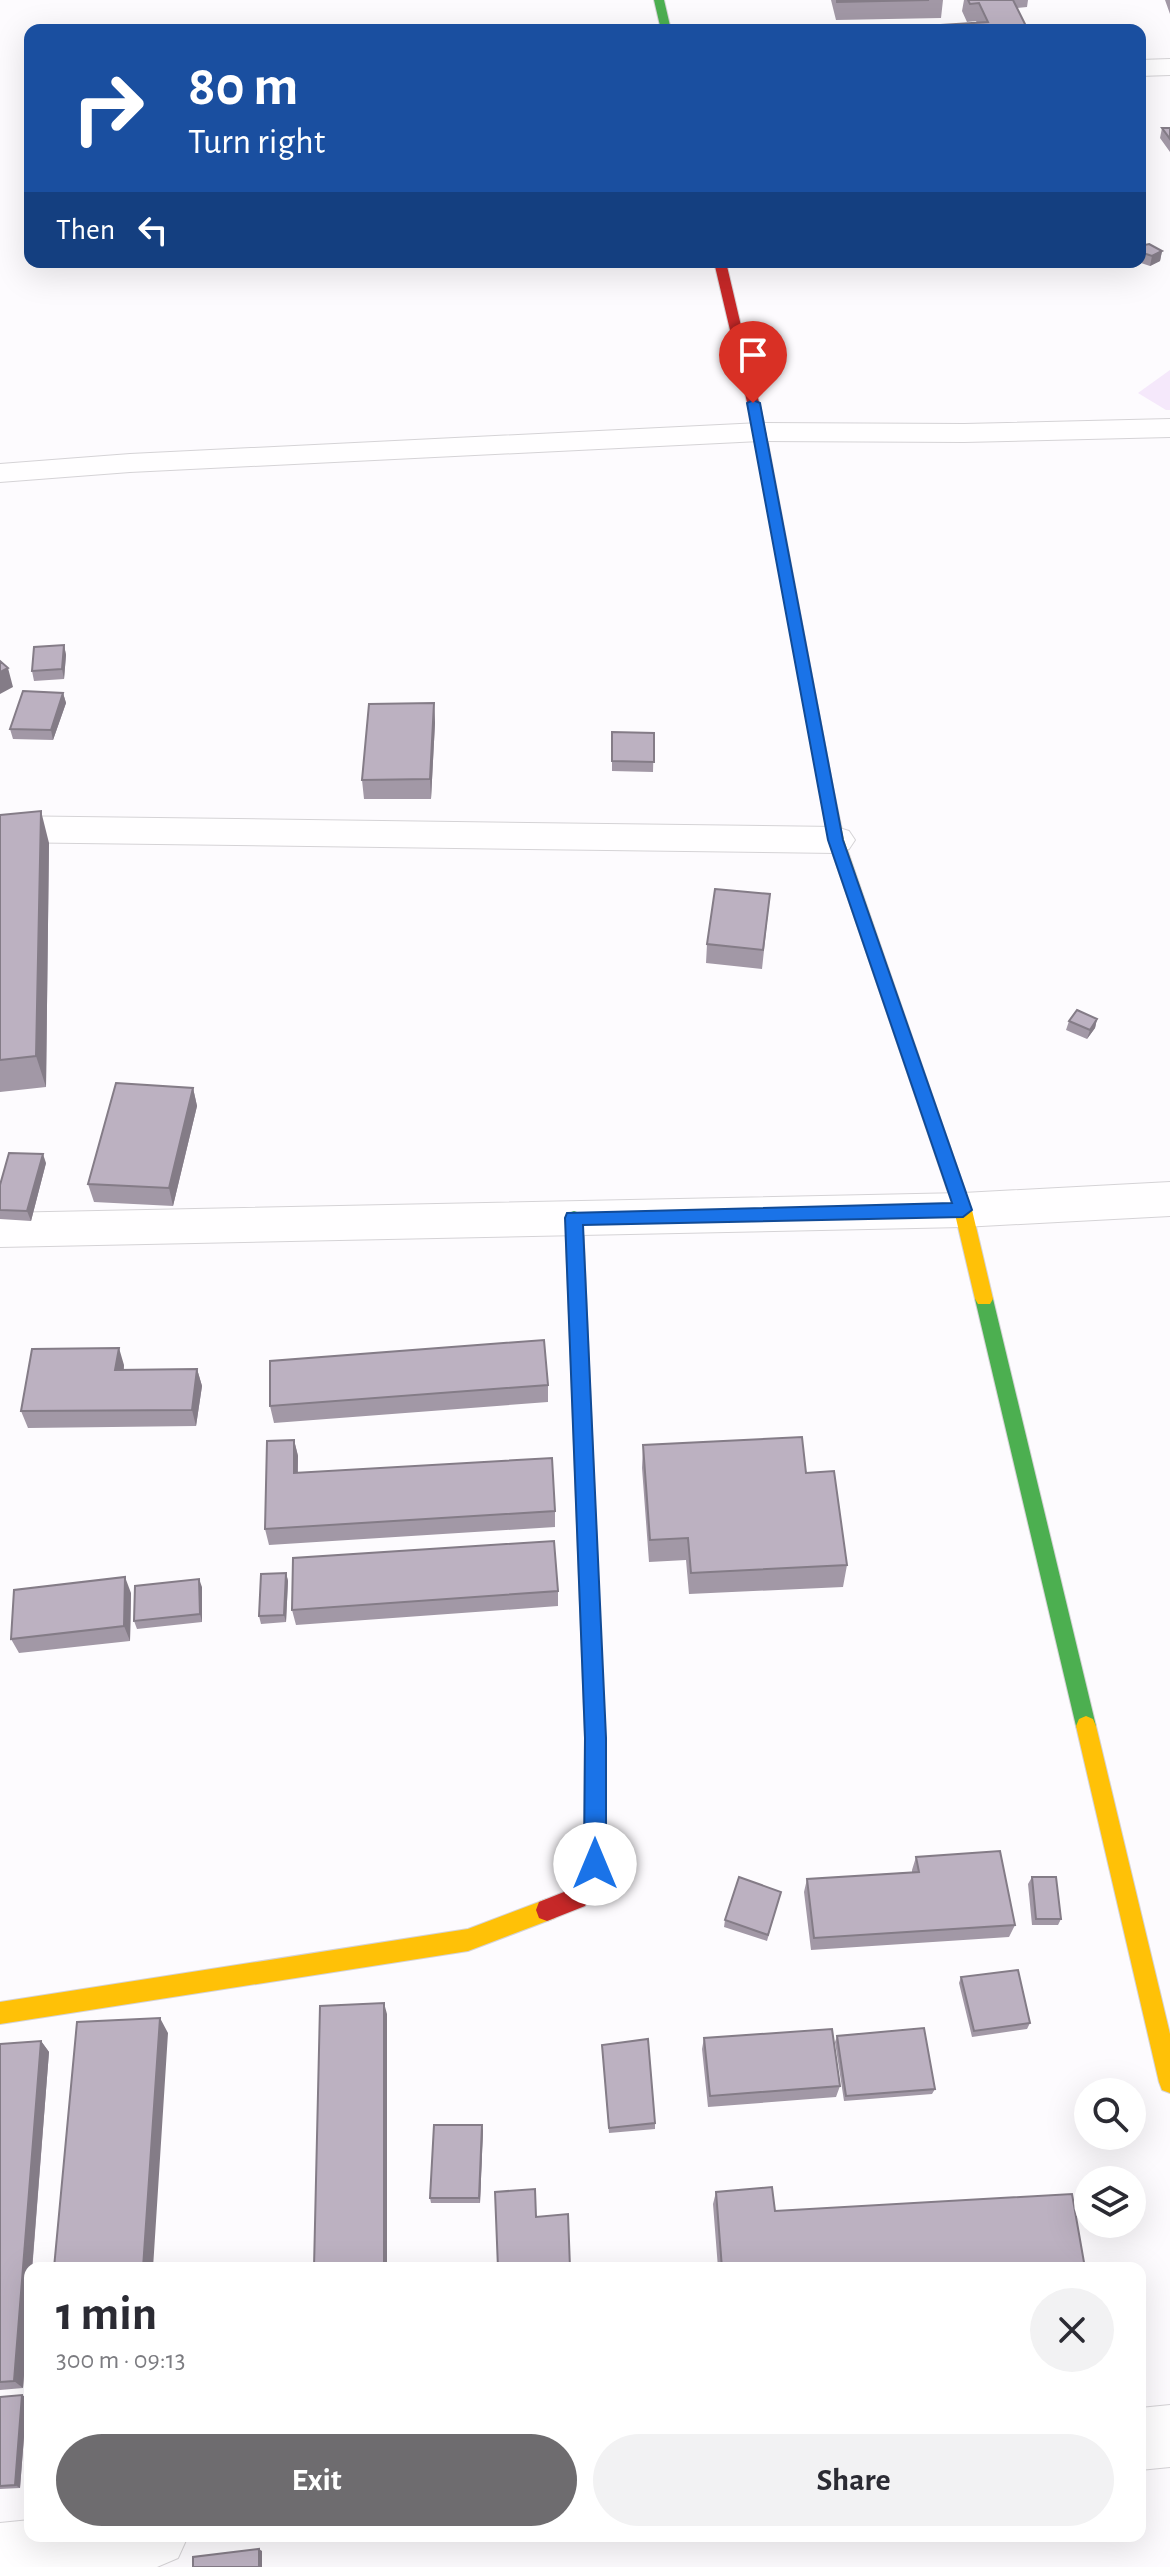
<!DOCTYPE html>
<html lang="en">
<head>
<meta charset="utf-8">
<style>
	:root { --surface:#fff; --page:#f2f2f3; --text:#2b2b33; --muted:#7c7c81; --accent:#6e6c6f }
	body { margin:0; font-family:"Alegreya Sans",sans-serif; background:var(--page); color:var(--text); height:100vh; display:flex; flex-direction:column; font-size:30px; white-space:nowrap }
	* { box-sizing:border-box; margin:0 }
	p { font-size:26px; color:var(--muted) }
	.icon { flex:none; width:44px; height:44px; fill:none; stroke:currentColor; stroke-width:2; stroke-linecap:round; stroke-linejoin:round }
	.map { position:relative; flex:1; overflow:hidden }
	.sheet { position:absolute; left:24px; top:2262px; width:1122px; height:280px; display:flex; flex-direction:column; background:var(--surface); border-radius:16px; box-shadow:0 8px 32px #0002 }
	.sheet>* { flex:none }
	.top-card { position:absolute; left:24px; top:24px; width:1122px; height:244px; border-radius:16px; box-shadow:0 8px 32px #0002; background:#1a4fa0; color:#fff; overflow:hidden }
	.fabs { position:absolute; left:1074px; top:2078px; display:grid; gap:16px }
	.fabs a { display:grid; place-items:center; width:72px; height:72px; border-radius:50%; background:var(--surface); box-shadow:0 8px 32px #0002; font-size:40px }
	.pin { position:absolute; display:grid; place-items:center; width:68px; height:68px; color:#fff; margin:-82px -34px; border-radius:50% 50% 50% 0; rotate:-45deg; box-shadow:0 0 8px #0007 }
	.pin .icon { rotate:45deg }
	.me { position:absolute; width:88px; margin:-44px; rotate:0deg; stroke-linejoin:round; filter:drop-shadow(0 0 6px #0008) }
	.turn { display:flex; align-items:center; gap:28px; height:168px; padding:0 32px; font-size:36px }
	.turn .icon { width:104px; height:104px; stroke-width:2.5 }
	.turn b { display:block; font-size:56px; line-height:68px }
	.then { display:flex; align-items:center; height:76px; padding:0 32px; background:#0003; gap:16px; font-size:30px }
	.round { display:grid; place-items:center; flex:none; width:84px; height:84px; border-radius:42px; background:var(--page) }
	.head { display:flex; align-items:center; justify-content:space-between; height:136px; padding:0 32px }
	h1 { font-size:48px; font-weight:600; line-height:60px }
	.action { display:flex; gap:16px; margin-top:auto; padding:16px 32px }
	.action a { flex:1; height:92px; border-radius:48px; background:var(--accent); color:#fff; font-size:32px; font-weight:600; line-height:92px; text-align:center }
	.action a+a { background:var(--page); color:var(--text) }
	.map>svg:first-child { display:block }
</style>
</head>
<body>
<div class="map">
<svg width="1170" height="2567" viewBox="0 0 1170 2567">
	<rect width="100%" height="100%" fill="#fdfbfe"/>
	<path fill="#f5e8fb" d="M1170,370v40h-4l-28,-17z"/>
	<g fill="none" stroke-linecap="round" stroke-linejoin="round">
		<g stroke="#d5d3d6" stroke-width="2">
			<path id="street" d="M1170,59v16l-30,1v-16z
				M1170,419v18l-206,5 -204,-1 -630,31 -130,10v-18l130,-10 630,-31 204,1z
				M0,816l836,11 13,4 6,9 -6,9 -13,4 -836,-11z
				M1170,1182v34l-207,11 -963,20v-34l963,-20z
				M1170,2405v62l-30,3v-62z
				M30,2520v16h158l-10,22 -21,9h-157v-44z"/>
		</g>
		<g stroke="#d5d3d6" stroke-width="2">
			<path id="fast" d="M654,0h10l7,30h-10z
				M574,1211l6,2 3,5 5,122 -3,5h-12l-3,-5 -5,-122 3,-5z
				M984,1292l6,2 3,5 103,427 -3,7 -7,3 -7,-3 -3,-7 -101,-427 3,-5z"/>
		</g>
		<g stroke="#d5d3d6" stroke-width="2">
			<path id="slow" d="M826,782l7,5 11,53 128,370 21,89 -3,5h-12l-3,-5 -21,-89 -126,-370 -9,-53z
				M1086,1716l7,3 3,7 74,308v59l-8,-3 -3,-8 -83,-356 3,-7z
				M547,1899l8,3 3,8 -3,8 -87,33 -468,73v-22l468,-73z"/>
		</g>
		<g stroke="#d5d3d6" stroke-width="2">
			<path id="jam" d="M714,262h12l40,170 67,355 -7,5 -7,-5 -65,-355z
				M579,1332l6,3 3,5 17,398 1,126 -21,42 -38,15 -8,-3 -3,-8 3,-8 30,-12 15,-28 1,-124 -15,-398 3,-5z"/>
		</g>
		<use href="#street" fill="#fffeff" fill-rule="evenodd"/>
		<use href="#fast" fill="#4caf50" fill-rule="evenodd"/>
		<use href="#slow" fill="#ffc107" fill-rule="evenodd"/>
		<use href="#jam" fill="#c62828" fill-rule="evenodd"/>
	</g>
	<path fill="#a298a6" d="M831,0h112l-2,18 -105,2z
		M964,0h64l-1,7 -10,1 11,22h-86v-5l35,-2 -1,-2 -9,1 -5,-11z
		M1165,0h5v14z
		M1162,128h8v24l-10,-14z
		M1140,162l4,12 -2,9h-2z
		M1140,246l22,5 -2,10 -10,5 -12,-4h2z
		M64,645l2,10 -2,24 -30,2 -2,-10z
		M63,693l3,10 -13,37 -40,-1 -3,-10z
		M434,703l1,20 -4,76h-67l-2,-19z
		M612,732l42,1 -1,39 -41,-1z
		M0,815l49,28 -3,244 -46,5z
		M770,894l-8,75 -56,-6 1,-19z
		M1097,1019l-2,9 -8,11 -21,-9 3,-9z
		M193,1088l4,18 -24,100 -79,-4 -6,-18z
		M46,1163l-15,58 -31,-2v-34z
		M124,1365v5l73,-1 5,17 -6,40 -168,2 -7,-17z
		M548,1385v17l-274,21 -4,-17z
		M294,1440l4,16v17l257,38v16l-286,18 -4,-16z
		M643,1445l163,28 41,92 -4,22 -154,7 -3,-34 -37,2 -7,-94z
		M286,1573l2,8 -2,41 -25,2 -2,-8z
		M202,1587v35l-65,7 -3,-8z
		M558,1591v15l-262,19 -4,-15z
		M131,1593l-1,48 -111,12 -8,-14z
		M916,1857l99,68 -6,12 -198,13 -7,-58 3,-13 105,-7v-2z
		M1032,1877l29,42 -3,6h-26l-4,-41z
		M779,1898l-12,43 -43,-14 1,-7z
		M961,1977l69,46 -3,6 -55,8 -13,-54z
		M837,2036l98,53 -3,5 -88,7 -9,-59z
		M704,2038l136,48 -4,11 -128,10 -6,-58z
		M41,2041l8,11 -26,336 -23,2v-346z
		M602,2045l53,78v6l-46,4z
		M483,2130l-3,73h-49l-1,-5z
		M716,2192l59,19 310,57h-367l-5,-64z
		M22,2395l5,3 -7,90 -20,1v-92z"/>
	<path fill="#847c87" d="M1162,251l-2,10 -10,5 2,-10z
		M64,645l2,10 -2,24 -2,-10z
		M8,668l5,19 -13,7v-22z
		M63,693l3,10 -13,37 -2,-10z
		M434,703l1,20 -4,76 -1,-20z
		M41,811l8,32 -3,244 -10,-31z
		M1097,1019l-2,9 -8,11 3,-9z
		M193,1088l4,18 -24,100 -4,-18z
		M43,1154l3,9 -15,58 -4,-10z
		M119,1348l5,17 -3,22 -6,-17z
		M197,1369l5,17 -6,40 -4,-16z
		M294,1440l4,16 -1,34 -3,-17z
		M286,1573l2,8 -2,41 -2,-7z
		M125,1577l6,16 -1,48 -6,-15z
		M199,1579l3,8v35l-2,-8z
		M384,2003l3,11v254h-3z
		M160,2018l8,15 -15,235h-10z
		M41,2041l8,11 -17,216h-2v26l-7,94 -9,-7z
		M482,2125l1,5 -3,73 -1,-5z
		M22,2395l5,3 -7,90 -5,-3z
		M259,2549l3,2v16h-3z"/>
	<path fill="#bcb1c1" stroke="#847c87" stroke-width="2" d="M837,0h92l-92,2z
		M968,0h45l15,30h-83l-3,-5 46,-3 -9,-19 -9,1z
		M1162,128h8v11z
		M1140,162l4,12h-4z
		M1149,244l13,7 -10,5 -12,-4v-6z
		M64,645l-2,24 -30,2 2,-24z
		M0,661l8,7 -8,4z
		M23,691l40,2 -12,37 -41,-1z
		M434,703l-4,76 -68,1 7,-76z
		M612,732l42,1v29l-42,-1z
		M41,811l-5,245 -36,4v-245z
		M715,889l55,5 -7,56 -56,-6z
		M1077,1010l20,9 -7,11 -21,-9z
		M116,1083l77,5 -24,100 -81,-4z
		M9,1153l34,1 -16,57 -27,-1v-25z
		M544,1340l4,45 -278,21v-45z
		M119,1348l-4,22 82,-1 -5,41 -171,1 11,-62z
		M802,1437l4,36 28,-2 13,94 -156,8 -3,-35 -38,2 -7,-95z
		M294,1440v33l258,-15 3,53 -290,18 2,-88z
		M554,1541l4,50 -266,19 1,-52z
		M286,1573l-2,42 -25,1 2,-42z
		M125,1577l-1,49 -113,13 3,-49z
		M199,1579l1,35 -66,7 1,-35z
		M1000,1851l15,74 -201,13 -7,-59 112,-7 -3,-15z
		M739,1877l42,15 -13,43 -43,-15z
		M1032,1877h24l5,42h-25z
		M1018,1970l12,53 -56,8 -13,-54z
		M384,2003v265h-70l6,-262z
		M160,2018l-17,250h-89l23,-246z
		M924,2028l11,61 -89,7 -9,-60z
		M832,2029l8,57 -130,10 -6,-58z
		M648,2039l7,84 -46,5 -7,-83z
		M41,2041l-27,340 -14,1v-338z
		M434,2125h48l-3,73h-49z
		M772,2187l3,24 297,-17 13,74h-363l-6,-76z
		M535,2189l1,28 32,-3 2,54h-72l-3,-76z
		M22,2395l-7,90 -15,1v-89z
		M259,2549v18h-66v-10z"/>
	<path fill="#1a73e8" stroke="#114b97" stroke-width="2" d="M753,400l7,3 83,437 129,370 -9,7 -380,8 23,513v126l-3,8 -8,3 -8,-3 -3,-8 1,-126 -20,-520 2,-5 385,-10 -124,-363 -81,-437z"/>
</svg>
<div class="fabs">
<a><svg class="icon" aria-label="search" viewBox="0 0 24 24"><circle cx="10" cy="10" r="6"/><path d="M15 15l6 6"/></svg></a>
<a><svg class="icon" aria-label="layers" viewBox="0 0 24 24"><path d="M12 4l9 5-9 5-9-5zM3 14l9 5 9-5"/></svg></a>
</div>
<div class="pin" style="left:753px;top:403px;background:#d93025"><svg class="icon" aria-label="arrive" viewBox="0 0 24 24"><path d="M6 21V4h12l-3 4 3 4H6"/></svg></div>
<svg class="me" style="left:595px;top:1864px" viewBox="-20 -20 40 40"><circle r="19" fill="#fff"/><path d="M0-13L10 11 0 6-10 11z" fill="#1a73e8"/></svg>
<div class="top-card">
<div class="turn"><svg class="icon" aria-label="right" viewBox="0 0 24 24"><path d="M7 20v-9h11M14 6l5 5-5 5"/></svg><div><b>80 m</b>Turn right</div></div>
<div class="then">Then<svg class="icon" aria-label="left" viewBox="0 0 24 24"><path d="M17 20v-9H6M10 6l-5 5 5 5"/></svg></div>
</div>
<section class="sheet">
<div class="head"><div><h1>1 min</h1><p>300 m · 09:13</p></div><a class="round"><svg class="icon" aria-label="close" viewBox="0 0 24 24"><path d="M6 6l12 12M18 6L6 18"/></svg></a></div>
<div class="action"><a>Exit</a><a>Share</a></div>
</section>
</div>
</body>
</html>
